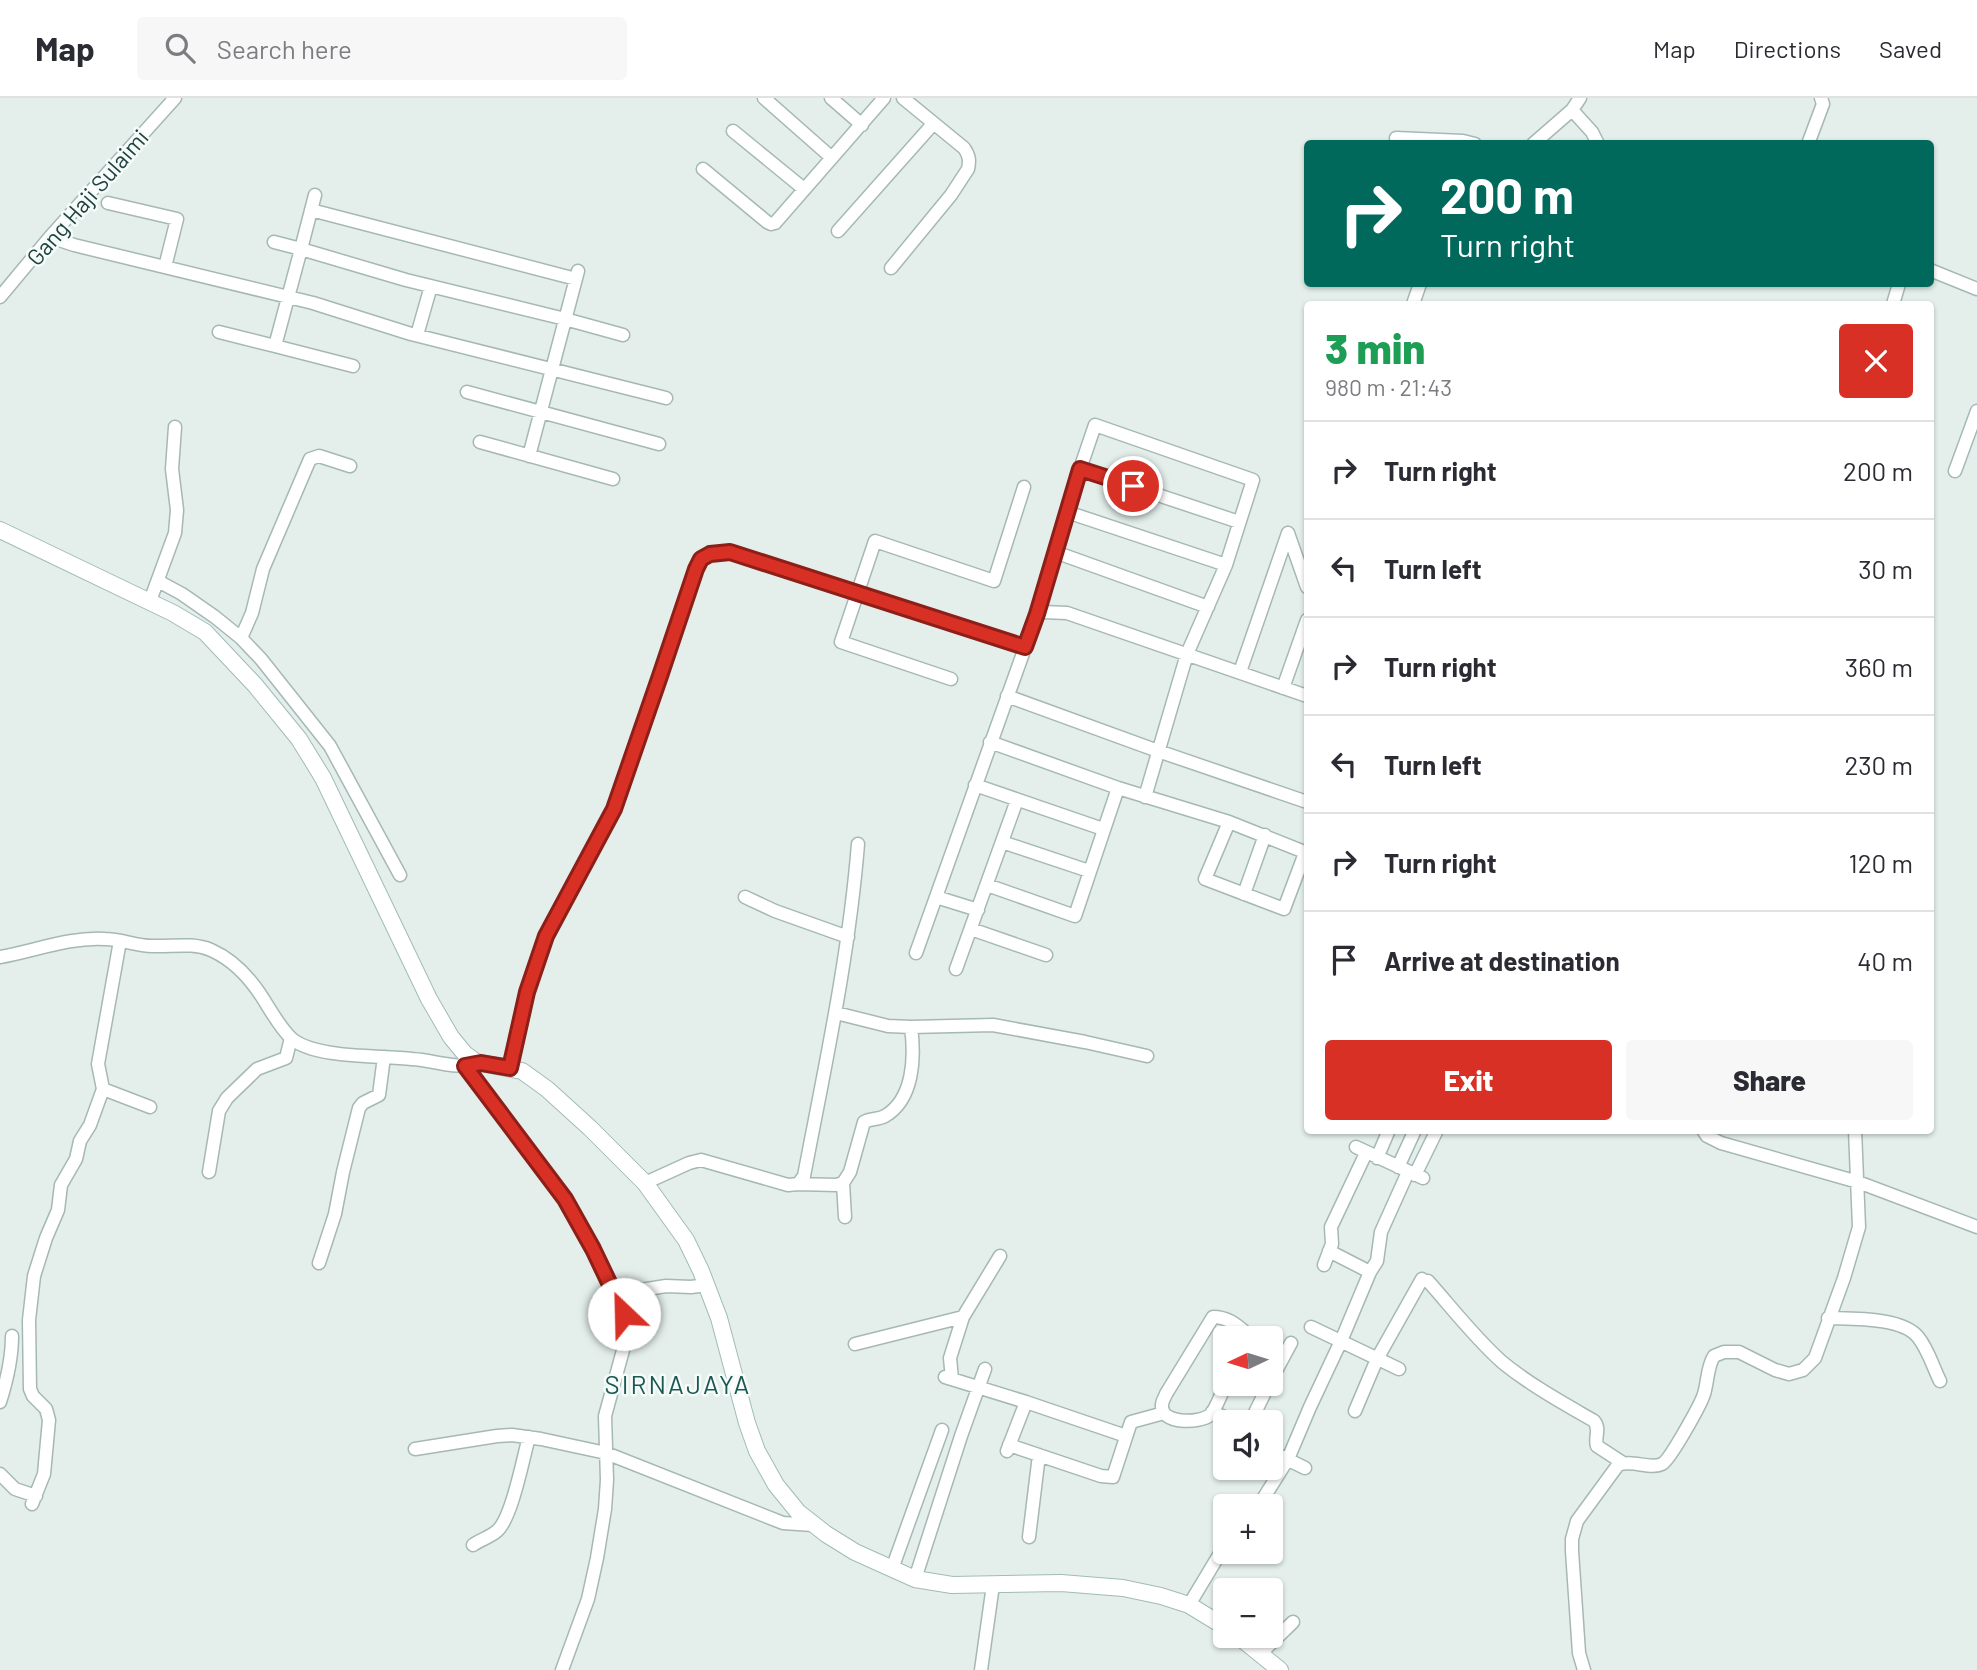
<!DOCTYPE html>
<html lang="en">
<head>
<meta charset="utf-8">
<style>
	:root { --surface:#fff; --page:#f7f7f7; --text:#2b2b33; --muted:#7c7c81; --line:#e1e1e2; --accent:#d93025 }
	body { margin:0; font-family:Barlow,sans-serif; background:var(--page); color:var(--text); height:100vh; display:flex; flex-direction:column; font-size:26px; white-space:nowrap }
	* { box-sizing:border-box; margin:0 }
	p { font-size:23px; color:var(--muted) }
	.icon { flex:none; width:38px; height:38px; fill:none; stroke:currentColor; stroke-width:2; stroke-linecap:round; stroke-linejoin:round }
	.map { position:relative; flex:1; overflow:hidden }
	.side { position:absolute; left:1304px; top:203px; width:630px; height:833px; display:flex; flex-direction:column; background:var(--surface); border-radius:7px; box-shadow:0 2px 5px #0004 }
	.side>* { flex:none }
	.guide { position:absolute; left:1304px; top:42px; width:630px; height:147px; border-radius:7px; box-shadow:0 2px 5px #0004; background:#00695c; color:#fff; overflow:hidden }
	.needle { width:46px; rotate:266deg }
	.buttons { position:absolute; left:1213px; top:1228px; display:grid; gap:14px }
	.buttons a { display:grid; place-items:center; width:70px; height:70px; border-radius:7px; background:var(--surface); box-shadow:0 2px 5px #0004; font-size:35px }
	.pin { position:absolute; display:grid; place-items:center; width:60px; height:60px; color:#fff; margin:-30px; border:4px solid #fff; border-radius:50%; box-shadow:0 2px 7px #0007 }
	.me { position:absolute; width:77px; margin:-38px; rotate:336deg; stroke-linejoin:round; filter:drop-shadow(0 0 5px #0008) }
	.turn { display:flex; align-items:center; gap:24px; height:147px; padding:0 21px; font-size:32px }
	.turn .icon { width:91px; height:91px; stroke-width:2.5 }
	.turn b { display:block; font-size:49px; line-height:60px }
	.round { display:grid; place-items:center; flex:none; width:74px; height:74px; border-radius:7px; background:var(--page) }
	.summary { display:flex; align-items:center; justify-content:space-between; height:119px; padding:0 21px }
	h1 { font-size:42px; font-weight:800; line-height:52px; color:#1e9e55 }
	.cta { display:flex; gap:14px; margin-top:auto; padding:14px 21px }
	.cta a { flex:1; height:80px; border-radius:7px; background:var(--accent); color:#fff; font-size:28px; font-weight:800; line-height:80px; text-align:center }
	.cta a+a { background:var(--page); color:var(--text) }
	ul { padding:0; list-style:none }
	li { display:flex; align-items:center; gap:21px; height:98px; padding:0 21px; border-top:2px solid var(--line) }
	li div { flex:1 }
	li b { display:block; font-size:26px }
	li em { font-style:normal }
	header { display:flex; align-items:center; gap:42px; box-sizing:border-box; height:98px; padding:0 35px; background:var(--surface); border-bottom:2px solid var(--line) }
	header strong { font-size:33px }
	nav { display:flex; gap:38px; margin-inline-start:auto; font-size:24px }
	.search { width:490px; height:63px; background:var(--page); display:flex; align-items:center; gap:18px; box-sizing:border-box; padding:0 24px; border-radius:7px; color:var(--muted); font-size:26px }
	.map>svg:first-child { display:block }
</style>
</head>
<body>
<header>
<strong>Map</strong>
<div class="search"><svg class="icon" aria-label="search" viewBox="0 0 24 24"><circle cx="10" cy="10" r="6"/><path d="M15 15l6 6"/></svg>Search here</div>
<nav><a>Map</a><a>Directions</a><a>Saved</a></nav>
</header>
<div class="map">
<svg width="1977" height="1572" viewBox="0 0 1977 1572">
	<rect width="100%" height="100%" fill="#e4efec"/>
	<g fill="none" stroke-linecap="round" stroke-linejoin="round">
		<g stroke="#a6b8b5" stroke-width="15">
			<path id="street" d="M764,0l68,60
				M831,0l31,27
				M1572,12l20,22 6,12
				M733,33l71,58
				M1396,40l67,3 12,3
				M1533,46l39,-34 8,-12
				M1808,46l15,-40 -2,-6
				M703,71l64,53 4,2 4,-1 109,-125
				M315,97l-14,54 105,31 159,39 58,16
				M108,105l69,16 -12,48
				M311,112l265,69
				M838,133l95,-107
				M50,139l24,8 239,58 98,31 255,64
				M891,170l60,-73 17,-26c2,-9 1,-14 -4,-21l-61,-50
				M1930,172l47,19
				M0,199l50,-60 125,-139
				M1413,206l7,-20
				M1893,206l6,-20
				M219,234l56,14 26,-97 -27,-7
				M417,237l14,-49
				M275,248l78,20
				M467,294l192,52
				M480,344l133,37
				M529,358l49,-185
				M1080,371l159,53
				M1955,373l22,-60
				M1067,414l159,53
				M1288,435l19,54
				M1055,454l153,55
				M158,483l24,13 33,23 26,21 20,21 69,87 70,129
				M150,503l25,-68 2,-23 -5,-41 3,-42
				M1037,516l43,-145 15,-44 158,55 -27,85 -39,89 -42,143
				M241,540l11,-25 11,-44 47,-110 9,-3 31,10
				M1240,574l48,-139
				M951,581l-110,-37 34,-101 119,40 30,-94
				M1283,590l24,-68
				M1007,598l151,55 149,51
				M990,644l128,46 111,34 78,31
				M975,687l128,44
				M1229,724l-24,57 79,30 21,-56
				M1002,744l87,29
				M987,787l88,31 43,-128
				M1244,796l21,-59
				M745,799l30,14 73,26
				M936,799l42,13
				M971,831l75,26
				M916,855l121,-339 6,-2 24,1 240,83
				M0,859c35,-6 68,-20 105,-18 16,0 31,7 47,7 20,1 40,-4 59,4 25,11 42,31 56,55 7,11 15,25 25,34 25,20 88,16 120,20 20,1 39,9 58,6
				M956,871l61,-169
				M836,915l52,13 23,1 82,-2 92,17 62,14
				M465,968l100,133 28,50 31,65 1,29 -20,73 2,64 -2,29 -8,49 -9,41 -26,71
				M510,970l17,-76 19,-56 68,-127 46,-133 36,-107c8,-15 18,-17 34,-17l295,95
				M103,991l47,18
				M1703,1032l4,6 14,7 137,39 119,45
				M1356,1049l67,31
				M1377,1060l12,-28
				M1398,1069l17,-37
				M209,1074l10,-61 8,-13 30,-29 29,-11 5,-20
				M1415,1077l22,-45
				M645,1085l44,-20 12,-3 87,25 10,-1 6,-8c21,-110 45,-220 54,-332
				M798,1086l38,1 7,-2
				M845,1119l-2,-34 7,-11 14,-50c7,-4 14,-2 21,-6 29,-17 30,-59 26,-89
				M1329,1153l41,21
				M319,1165l16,-49 8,-42 16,-64 4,-5 16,-8 5,-38
				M1324,1167l8,-21 -1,-17 35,-74
				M1428,1183c24,27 47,57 74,81 28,23 61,41 92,59 7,8 0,16 3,25l26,17
				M616,1196l50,-8 25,1 16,-2
				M1828,1220c24,1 74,-1 90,19 10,12 15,30 22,44
				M1311,1229l88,42
				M855,1246l108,-27 37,-61
				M945,1279l81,25 100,34
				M952,1281l-2,-21 13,-41
				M1270,1284l21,-39
				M1226,1286c-5,9 -9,24 -16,31 -11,9 -50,9 -48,-10 0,-4 3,-8 4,-11l47,-77c14,0 23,7 33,16v6
				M0,1304c7,-22 12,-43 12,-66
				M1355,1313l22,-52 45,-80
				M1212,1314l27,11
				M1250,1325l19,-39
				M1009,1347l92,31 12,1 18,-55 33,-9
				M415,1351l82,-13 15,-1 29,4 65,14 177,70 30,2
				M1007,1353l19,-49
				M1270,1353l35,17
				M0,1376l15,15 21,7
				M32,1406l12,-30 5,-54 -3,-11 -13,-13 -3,-7 -1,-69 5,-44 12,-38 12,-28 3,-25 15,-26 4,-18 10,-16 13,-36 -5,-25 22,-123
				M1258,1409l30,-48 22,-52 31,-66 29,-69 7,-11 4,-29 27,-60
				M1029,1439l10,-82
				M473,1447c7,-5 17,-8 24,-14 15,-13 26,-73 32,-94
				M892,1471l50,-139
				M915,1481l46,-143 24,-67
				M1189,1507l36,-60
				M1260,1556l33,-32
				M981,1572l12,-85
				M1584,1572l-5,-17 -7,-102v-12l5,-18 41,-56c14,-6 32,5 44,-1 8,-4 39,-60 42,-70 4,-13 3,-27 10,-38l10,-4h15l36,18 14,4 14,-4 12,-12 29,-80 15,-51 -4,-97"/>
		</g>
		<g stroke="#a1bbb8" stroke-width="18">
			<path id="secondary" d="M0,432l173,83 32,19 50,53 44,54 24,39 106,221 22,38 14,17 11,8 46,9 25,18 43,39 55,55 41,57 15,31 18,47 28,105 10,28 19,34 22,27 28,22 29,18 60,27 37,6 109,-2 62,5 38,8 28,9 36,22
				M1238,1538l42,34"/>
		</g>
		<use href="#street" stroke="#fff" stroke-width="12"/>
		<use href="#secondary" stroke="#fff" stroke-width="16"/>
	</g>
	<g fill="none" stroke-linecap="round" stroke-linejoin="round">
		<g stroke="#8d1f18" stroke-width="18">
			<path id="route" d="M624,1216l-31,-65 -28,-50 -100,-133 16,-3 29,5 17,-76 19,-56 68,-127 46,-133 36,-107 5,-10 9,-5 20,-2 295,95 12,-33 43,-145 53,17"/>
		</g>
		<use href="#route" stroke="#d93025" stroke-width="12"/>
	</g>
	<g text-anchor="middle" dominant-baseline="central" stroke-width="5" stroke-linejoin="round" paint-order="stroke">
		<g font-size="23" fill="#214240" stroke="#f5fbf9">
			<text transform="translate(87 99) rotate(-49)">Gang Haji Sulaimi</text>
		</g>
		<g font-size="26" letter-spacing="2" fill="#1b5753" stroke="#f5fbf9">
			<text x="678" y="1285">SIRNAJAYA</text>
		</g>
	</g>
</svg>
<div class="buttons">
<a><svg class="needle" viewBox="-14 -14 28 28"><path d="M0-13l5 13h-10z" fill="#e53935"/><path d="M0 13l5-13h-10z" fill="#7c7c81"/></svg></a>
<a><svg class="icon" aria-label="sound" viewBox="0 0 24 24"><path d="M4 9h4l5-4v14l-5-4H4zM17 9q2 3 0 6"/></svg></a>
<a>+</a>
<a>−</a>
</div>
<div class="pin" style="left:1133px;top:388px;background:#d93025"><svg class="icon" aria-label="arrive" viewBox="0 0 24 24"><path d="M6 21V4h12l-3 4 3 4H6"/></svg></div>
<svg class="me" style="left:624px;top:1216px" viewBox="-20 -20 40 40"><circle r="19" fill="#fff"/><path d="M0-13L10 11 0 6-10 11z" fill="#d93025"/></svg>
<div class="guide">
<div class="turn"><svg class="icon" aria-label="right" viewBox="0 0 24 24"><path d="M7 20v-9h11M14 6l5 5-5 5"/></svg><div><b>200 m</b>Turn right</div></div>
</div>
<section class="side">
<div class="summary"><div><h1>3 min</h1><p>980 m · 21:43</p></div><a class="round" style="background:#d93025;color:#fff"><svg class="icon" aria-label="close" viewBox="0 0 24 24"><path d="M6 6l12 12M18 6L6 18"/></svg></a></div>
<ul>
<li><svg class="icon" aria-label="right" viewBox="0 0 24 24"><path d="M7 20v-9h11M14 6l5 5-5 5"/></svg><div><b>Turn right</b></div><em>200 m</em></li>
<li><svg class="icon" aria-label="left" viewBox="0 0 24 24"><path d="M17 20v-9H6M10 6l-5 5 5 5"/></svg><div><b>Turn left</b></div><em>30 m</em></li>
<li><svg class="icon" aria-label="right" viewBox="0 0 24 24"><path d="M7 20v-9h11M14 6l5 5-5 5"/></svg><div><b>Turn right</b></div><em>360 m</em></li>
<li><svg class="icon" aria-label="left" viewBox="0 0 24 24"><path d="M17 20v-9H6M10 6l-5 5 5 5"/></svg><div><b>Turn left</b></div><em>230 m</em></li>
<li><svg class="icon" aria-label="right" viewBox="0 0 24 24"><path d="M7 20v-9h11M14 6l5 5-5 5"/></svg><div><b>Turn right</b></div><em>120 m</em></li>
<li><svg class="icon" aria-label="arrive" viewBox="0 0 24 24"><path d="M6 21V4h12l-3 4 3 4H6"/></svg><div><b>Arrive at destination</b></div><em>40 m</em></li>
</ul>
<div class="cta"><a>Exit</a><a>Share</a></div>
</section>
</div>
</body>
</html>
